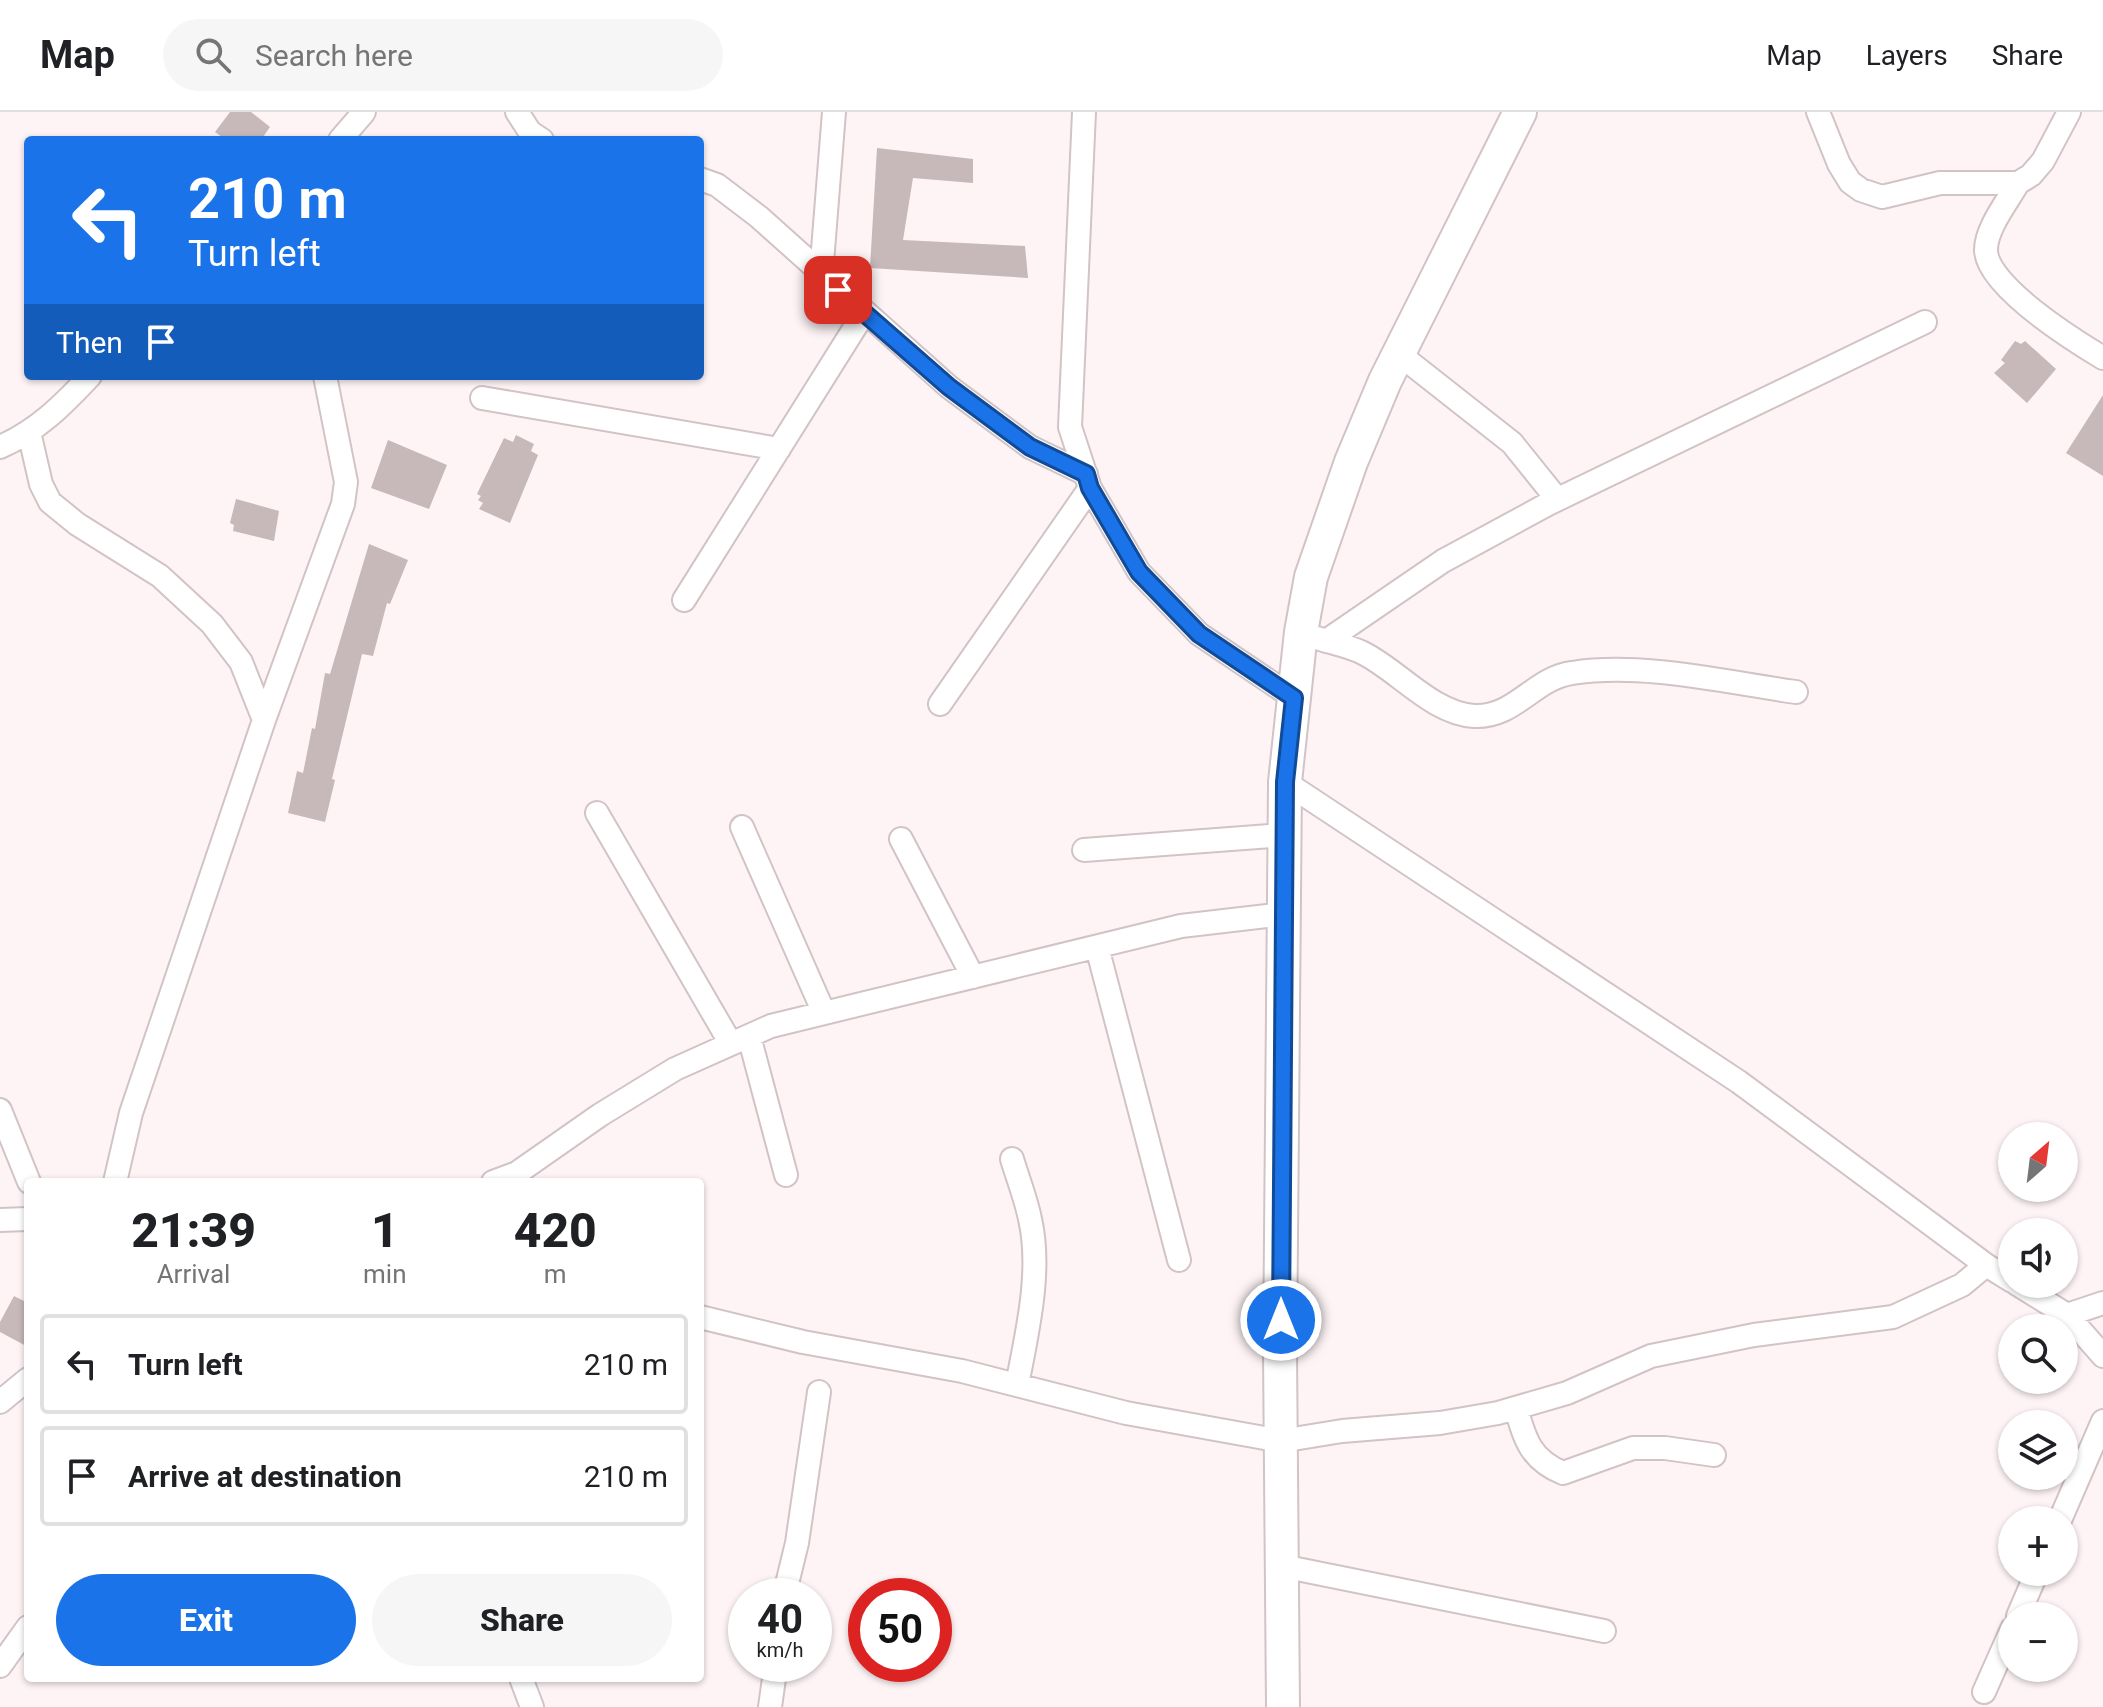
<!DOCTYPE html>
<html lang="en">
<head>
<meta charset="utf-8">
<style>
	:root { --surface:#fff; --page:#f6f6f6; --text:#202124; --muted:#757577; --line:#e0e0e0; --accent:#1a73e8 }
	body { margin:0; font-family:Roboto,sans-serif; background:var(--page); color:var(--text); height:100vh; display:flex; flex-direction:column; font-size:30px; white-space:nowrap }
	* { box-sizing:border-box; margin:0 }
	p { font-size:26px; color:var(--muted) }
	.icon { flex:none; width:44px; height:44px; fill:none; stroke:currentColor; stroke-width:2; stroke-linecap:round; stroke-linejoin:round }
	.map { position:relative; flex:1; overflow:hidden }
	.side { position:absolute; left:24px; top:1066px; width:680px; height:504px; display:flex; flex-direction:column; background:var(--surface); border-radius:8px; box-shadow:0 2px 6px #0004 }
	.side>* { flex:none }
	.banner { position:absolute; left:24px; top:24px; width:680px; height:244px; border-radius:8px; box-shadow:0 2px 6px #0004; background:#1a73e8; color:#fff; overflow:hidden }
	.needle { width:52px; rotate:28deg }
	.fabs { position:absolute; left:1998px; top:1010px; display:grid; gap:16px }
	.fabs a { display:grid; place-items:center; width:80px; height:80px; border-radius:50%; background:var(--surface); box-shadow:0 2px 6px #0004; font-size:40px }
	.speed { position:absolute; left:728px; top:1466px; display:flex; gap:16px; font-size:40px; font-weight:700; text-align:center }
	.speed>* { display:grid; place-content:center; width:104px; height:104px; border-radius:50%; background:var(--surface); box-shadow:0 2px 6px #0004; line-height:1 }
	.speed small { font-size:20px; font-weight:400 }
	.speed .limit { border:12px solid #d22; background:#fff; color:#111 }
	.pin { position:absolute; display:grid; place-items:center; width:68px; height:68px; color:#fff; margin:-34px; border-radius:16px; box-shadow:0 4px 12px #0006 }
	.me { position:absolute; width:88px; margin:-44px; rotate:0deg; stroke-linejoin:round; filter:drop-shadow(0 0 6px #0008) }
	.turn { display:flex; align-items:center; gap:28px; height:168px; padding:0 32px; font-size:36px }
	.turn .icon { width:104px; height:104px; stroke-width:2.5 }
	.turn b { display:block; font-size:56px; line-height:68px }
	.then { display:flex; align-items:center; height:76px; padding:0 32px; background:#0003; gap:16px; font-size:30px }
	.eta { display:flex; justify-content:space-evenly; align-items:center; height:136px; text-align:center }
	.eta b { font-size:48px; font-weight:800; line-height:56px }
	.cta { display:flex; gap:16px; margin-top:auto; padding:16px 32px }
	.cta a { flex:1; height:92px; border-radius:48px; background:var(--accent); color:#fff; font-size:32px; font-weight:800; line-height:92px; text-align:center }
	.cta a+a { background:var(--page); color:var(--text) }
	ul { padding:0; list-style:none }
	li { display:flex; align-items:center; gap:24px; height:100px; margin:0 16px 12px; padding:0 16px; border:4px solid var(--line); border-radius:8px }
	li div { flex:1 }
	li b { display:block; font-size:30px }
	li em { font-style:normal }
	header { display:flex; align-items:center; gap:48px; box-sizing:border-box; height:112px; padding:0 40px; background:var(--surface); border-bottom:2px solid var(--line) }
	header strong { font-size:38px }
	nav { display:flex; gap:44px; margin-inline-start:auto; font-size:28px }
	.search { width:560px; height:72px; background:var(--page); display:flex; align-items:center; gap:20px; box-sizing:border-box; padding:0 28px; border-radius:44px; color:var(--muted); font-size:30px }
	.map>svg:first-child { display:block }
</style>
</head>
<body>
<header>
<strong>Map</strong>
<div class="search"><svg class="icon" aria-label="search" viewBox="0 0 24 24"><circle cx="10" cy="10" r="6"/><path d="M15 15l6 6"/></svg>Search here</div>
<nav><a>Map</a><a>Layers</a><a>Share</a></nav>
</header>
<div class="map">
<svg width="2103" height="1595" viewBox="0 0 2103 1595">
	<rect width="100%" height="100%" fill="#fef4f6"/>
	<path fill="#c7b8ba" d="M230,0h21l19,15 -9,13h-35l-11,-8z
		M877,36l96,11v24l-60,-5 -10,62 122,6 3,32 -158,-10z
		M2015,229l6,3 4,-3 31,28 -29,34 -33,-30 11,-10 -4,-3z
		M2103,283v81l-37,-23z
		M516,323l18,9 -3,7 7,4 -28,68 -31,-14 4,-6 -5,-3 3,-4 -4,-2 27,-56 9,4z
		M388,328l59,25 -18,44 -58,-21z
		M236,387l43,12 -5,30 -41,-10 1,-6 -4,-2z
		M369,432l39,16 -18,44 -3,-1 -14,53 -11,-2 -30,125 3,1 -10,42 -37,-9 9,-42 6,2 9,-45 3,1 10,-56 5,1z
		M14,1184l14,7v44l-28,-15v-10z"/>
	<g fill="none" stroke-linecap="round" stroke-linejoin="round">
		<g stroke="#d2c3c5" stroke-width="26">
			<path id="street" d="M517,0l13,20 12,8
				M1084,0l-14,315 20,61 49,84 60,62 95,64
				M1818,0l21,52 11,18 11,8 21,7 58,-14h78l13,-8 12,-14 26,-49
				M340,28l24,-28
				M700,67l17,6 42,32 190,170 81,60 56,27
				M2018,71c-10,18 -32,45 -32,67 0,36 89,91 117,108
				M821,163l13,-163
				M1399,242l113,89 45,56
				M482,286l297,51
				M29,320l12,52 9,18 27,22 83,52 52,48 29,38 23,58
				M0,335c37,-16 63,-42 90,-71
				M684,488l180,-287
				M1317,526c15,5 32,8 46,15 36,18 69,60 111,63 41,2 60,-38 98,-43 70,-11 153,9 224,19
				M1326,529l117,-80 105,-57 377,-182
				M940,592l150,-216
				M1285,670l454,300 247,183 26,16
				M597,701l134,231
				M742,715l82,186
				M901,727l72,138
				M1084,738l200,-15
				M1097,835l82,313
				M749,924l37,139
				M0,998l29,72
				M1012,1047c6,20 14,40 18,60 12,52 -3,114 -13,166
				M115,1070l16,-69 133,-393 79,-216 3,-22 -21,-106
				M493,1070l24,-9 83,-58 75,-46 96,-43 410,-100 103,-12
				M0,1108l28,-1
				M2017,1172l50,31 36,41
				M2067,1203l36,-12
				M700,1205l103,25 159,29 164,42 155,28 61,-10 98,-8 58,-10 69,-20 84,-37 103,-21 139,-18 69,-32 24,-20
				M0,1290l28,-23
				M1516,1296c9,32 15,52 47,65l70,-25h32l49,7
				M2060,1408l43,-99
				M1282,1454l322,65
				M784,1484l13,-53 22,-151
				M2018,1504l19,-44
				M0,1554l28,-39
				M521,1566l11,29
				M1984,1580l28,-63
				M770,1595l6,-43"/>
		</g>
		<g stroke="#d2c3c5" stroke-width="36">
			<path id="secondary" d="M1283,1595l-3,-355 5,-570 16,-150 10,-55 40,-115 34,-81 135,-269"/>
		</g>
		<use href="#street" stroke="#fff" stroke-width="22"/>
		<use href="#secondary" stroke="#fff" stroke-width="32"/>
	</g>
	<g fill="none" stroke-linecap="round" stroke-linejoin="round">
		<g stroke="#114b97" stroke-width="20">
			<path id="route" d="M838,178l111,97 81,60 56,27 4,14 49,84 60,62 95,64 -9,84 -4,538"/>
		</g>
		<use href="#route" stroke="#1a73e8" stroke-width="14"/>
	</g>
</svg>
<div class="fabs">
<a><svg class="needle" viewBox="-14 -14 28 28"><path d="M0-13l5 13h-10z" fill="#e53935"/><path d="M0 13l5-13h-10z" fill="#757577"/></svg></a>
<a><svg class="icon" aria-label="sound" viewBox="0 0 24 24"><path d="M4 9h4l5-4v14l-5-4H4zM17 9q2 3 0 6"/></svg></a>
<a><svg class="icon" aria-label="search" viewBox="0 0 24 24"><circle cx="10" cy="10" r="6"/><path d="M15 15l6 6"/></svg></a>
<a><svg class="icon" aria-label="layers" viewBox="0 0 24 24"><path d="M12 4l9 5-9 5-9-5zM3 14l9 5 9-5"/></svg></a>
<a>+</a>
<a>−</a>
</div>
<div class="speed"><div>40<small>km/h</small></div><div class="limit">50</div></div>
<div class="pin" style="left:838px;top:178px;background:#d93025"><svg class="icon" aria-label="arrive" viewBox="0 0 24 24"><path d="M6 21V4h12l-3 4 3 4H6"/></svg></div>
<svg class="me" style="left:1281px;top:1208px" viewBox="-20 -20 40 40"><circle r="17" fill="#1a73e8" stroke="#fff" stroke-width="3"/><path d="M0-11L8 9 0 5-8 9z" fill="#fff"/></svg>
<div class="banner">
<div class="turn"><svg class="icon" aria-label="left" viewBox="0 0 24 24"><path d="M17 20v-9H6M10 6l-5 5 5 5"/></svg><div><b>210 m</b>Turn left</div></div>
<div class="then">Then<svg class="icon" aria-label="arrive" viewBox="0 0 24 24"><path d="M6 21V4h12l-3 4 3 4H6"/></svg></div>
</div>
<section class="side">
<div class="eta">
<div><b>21:39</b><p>Arrival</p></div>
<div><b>1</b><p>min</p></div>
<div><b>420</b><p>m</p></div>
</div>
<ul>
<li><svg class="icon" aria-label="left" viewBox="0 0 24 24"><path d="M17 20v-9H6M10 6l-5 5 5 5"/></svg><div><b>Turn left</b></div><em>210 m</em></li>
<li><svg class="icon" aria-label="arrive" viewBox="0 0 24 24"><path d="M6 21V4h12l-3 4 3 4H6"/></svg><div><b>Arrive at destination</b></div><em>210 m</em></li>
</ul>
<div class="cta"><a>Exit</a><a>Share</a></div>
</section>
</div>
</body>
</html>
